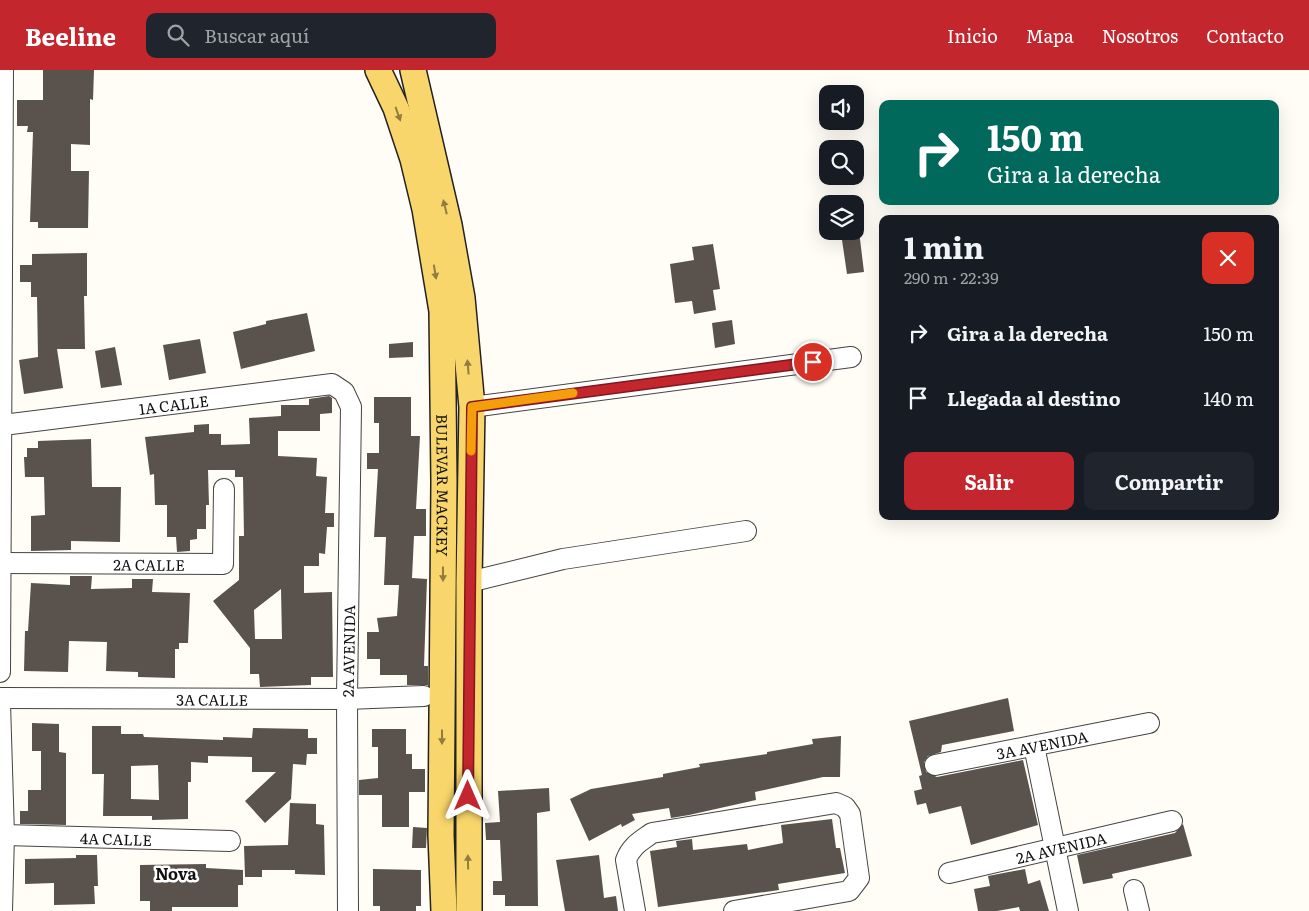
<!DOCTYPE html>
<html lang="es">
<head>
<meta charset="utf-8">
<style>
	:root { --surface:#171b24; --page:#20242c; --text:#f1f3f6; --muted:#9ea1a6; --accent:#c4262e }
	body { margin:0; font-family:Literata,serif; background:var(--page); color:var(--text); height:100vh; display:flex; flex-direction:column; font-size:19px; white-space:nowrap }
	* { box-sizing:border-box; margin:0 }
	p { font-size:16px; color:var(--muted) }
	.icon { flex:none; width:28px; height:28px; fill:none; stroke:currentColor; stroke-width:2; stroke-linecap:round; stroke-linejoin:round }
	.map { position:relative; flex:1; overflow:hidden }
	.drawer { position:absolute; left:879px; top:145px; width:400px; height:305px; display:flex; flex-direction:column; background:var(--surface); border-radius:10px; box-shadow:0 5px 20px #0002 }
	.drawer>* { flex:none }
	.banner { position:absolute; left:879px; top:30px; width:400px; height:105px; border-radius:10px; box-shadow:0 5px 20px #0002; background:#00695c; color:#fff; overflow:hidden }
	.tools { position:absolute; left:819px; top:15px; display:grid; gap:10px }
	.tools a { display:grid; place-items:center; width:45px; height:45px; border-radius:10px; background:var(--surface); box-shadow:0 5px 20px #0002; font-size:25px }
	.pin { position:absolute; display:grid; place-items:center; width:42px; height:42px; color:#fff; margin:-21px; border:2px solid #fff; border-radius:50%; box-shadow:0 1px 5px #0007 }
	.me { position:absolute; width:55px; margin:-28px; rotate:0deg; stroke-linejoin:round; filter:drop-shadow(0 0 4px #0008) }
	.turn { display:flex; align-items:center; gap:18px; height:105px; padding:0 25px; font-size:22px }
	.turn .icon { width:65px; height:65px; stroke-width:2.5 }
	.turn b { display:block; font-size:35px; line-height:42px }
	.round { display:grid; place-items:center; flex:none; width:52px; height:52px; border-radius:10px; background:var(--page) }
	.summary { display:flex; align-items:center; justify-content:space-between; height:85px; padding:0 25px }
	h1 { font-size:30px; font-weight:700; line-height:38px }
	.button { display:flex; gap:10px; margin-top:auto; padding:10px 25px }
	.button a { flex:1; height:58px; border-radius:10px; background:var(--accent); color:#fff; font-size:20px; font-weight:700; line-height:58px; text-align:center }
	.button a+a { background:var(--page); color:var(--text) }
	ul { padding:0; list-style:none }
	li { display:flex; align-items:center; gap:15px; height:65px; padding:0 25px }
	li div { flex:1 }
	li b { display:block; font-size:19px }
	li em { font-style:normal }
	header { display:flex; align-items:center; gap:30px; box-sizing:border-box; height:70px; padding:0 25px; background:var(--accent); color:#fff }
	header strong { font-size:24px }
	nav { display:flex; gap:28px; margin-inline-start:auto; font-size:18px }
	.search { width:350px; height:45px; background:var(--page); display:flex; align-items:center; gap:12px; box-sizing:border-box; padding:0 18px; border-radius:10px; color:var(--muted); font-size:19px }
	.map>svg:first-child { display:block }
</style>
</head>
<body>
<header>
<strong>Beeline</strong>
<div class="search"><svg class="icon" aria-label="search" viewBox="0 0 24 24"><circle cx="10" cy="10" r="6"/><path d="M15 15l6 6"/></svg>Buscar aquí</div>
<nav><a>Inicio</a><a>Mapa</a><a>Nosotros</a><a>Contacto</a></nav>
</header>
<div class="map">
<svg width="1309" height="841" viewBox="0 0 1309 841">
	<rect width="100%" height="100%" fill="#fffdf5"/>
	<path fill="#5a524d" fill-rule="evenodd" d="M43,0h51l-1,30 -3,-1v46l-19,-1v27h18l-1,57h-50v-6h-8l3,-90h-6l1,-6h-11v-26h26z
		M859,161l5,41 -17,2 -6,-41z
		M713,174l7,45 -7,1 3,20 -22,4 -2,-13 -17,2 -5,-39 24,-4 -2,-13z
		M87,183v43h-3l1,53h-28l6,39 -39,6 -5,-34 19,-3 -1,-60h-6v-15h-11v-17h12v-11z
		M307,243l8,38 -74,18 -8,-37 33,-8v-3z
		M732,250l3,24 -20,4 -3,-25z
		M200,269l6,34 -37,7 -6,-35z
		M413,272v15l-24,1v-14z
		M115,277l7,38 -21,3 -6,-37z
		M329,326l3,2v15l-12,1v17h-42v25l39,2 -1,18 11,1 -2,36h9v14h-7l-2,27 -6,-1v13h-15v27l28,-1 1,85h-22v8l-51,2 -1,-13h-9v-26l-37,-47 26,-21v-44h5l-1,-59h-8v-7h-27l1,35h-3v24h-9v10l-7,1v11l-13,1 -1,-15h-9v-32h-12l-1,-31 -4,1 -5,-38 49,-5v-7l15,-1v10h12v11l29,-1 -1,-26 32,-2v-11h28v-6zM281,519l1,50h-27l-1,-29z
		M374,327h37v39h9l-4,73h10v27h-12l-2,42 15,1 -3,87h4v19h-21v-10h-27v-16h-13v-27h12l-2,-14 20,-2 2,-31h-15l2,-48h-12l4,-68h-11v-16h12v-30h-5z
		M91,369l1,48h29l-1,55 -49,-1v9l-40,1v-35l14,-1 -1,-38h-19l-1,-20h3v-9h11v-7z
		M70,506h22l-1,13 41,-1v-9h21l-1,13 38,1 -2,50h-9v6h-4v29l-37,-1v-5l-32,-1 1,-29 -38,-1 -1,31 -44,-1 1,-40h3l3,-48 39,2z
		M1008,628l6,33 -72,14 -1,7 -13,4 -4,6 2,10 11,5 86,-17 15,65 -67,20 -10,-39 -32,8 -3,-11 -9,2 -3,-14 8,-2 -3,-13 3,-1 -13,-54z
		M32,653l27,1v28l7,1v72l-46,-1v-13h8v-21h13v-39h-9z
		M92,656h29v8h22l1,3 79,3v-3l29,1 1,-10 55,1v9h9v16h-10l-1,11 -13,-1 -2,35 -26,24 -20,-22 31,-29h-24v-15l-44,-1v7l-17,-1v20h-3v37l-36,1v-4h-49l1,-42h-12zM158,695l1,35 -28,-1v-33z
		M372,659h34v25h6v15h13v23h-16v35h-27v-32h-23v-15l19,-2v-31h-6z
		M841,666l-1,41h-17l-68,15 1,8 -67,15 -18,3 -2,-10 -37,6 3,6 -13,7 -1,-3 -32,17 -19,-42 21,-10 72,-12v-3l37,-7 -1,-3 68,-10v-2l46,-8 -1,-5z
		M549,718l1,23 -13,2 1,93h-33v-11h-12v-14h9l-2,-41h-14l-1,-17 15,-1 -2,-31z
		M290,733l26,1v20l8,1 1,50 -30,-1v-4h-33v7h-17l-1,-31 44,-1z
		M832,749l4,29h4l5,25 -67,11 1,6 -121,17 -8,-56 27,-4 -1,-6 16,-2 1,11 54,-6 1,6 35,-7 -2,-18z
		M1183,754l9,32 -80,18 1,4 -30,6 -6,-29 98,-22z
		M413,757l14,1 -1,20h-14z
		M76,785h21l1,31h-4l1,18 -41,1v-22l-29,1v-25l51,-1z
		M599,785l5,43 12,-2 2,15h-53l-9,-51z
		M206,794v4l37,2v15h-5v22h-66v4h-22v-10h-10v-36z
		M373,799l48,1v36h-5v5h-36v-5h-7z
		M1025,799l3,15 12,-4 9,31h-29l-1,-4 -22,4h-19l-4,-22 16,-3 -2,-10z"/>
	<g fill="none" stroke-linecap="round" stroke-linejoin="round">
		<g stroke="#444" stroke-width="22">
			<g id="minor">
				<path d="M472,337l379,-50"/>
				<path id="s1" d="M3,355l329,-41 12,8 7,15 -4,292 1,212"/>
				<path id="s2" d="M1,493l222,1 1,-75"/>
				<path d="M469,512l94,-23 183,-28"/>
				<path d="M0,602l3,-602"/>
				<path id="s3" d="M0,628l347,1 77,-3"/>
				<path d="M0,633l4,132 -2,76"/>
				<path d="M1034,676l34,165"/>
				<path id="s4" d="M935,695l214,-42"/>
				<path id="s5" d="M4,765l226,6"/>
				<path id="s6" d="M949,803l223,-52"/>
				<path d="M1134,820l5,21"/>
				<path d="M635,841l-9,-51c5,-14 15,-19 26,-27l184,-30 9,4 5,7 9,64 -10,13 -115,20"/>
			</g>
		</g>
		<g stroke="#222" stroke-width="28">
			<g id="major">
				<path id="s7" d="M378,0l18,38 17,51 12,50 17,102 2,171 -3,353 3,76"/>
				<path d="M413,0l36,155 13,73 10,109 -3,175v329"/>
			</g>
		</g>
		<use href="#minor" stroke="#fff" stroke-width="20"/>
		<use href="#major" stroke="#f9d66b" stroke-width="25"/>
	</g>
	<defs><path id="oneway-solid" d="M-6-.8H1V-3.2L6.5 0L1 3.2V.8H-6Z" transform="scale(1.25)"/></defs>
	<g fill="#917d42">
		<use href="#oneway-solid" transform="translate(398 44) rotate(70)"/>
		<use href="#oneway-solid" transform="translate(445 137) rotate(-104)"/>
		<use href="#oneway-solid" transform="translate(435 202) rotate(81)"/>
		<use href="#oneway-solid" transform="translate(468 297) rotate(-95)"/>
		<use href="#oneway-solid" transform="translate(443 504) rotate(90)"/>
		<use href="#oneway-solid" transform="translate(442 667) rotate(90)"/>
		<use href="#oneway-solid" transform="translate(468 792) rotate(-91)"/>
	</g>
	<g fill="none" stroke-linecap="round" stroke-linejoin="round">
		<g stroke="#7f191e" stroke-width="12">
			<path id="route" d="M468,726l4,-389 341,-45"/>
		</g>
		<use href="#route" stroke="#c4262e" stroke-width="9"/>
		<path stroke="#f59e0b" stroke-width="9" d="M471,381l1,-44 101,-14"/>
	</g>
	<g text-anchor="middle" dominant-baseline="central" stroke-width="5" stroke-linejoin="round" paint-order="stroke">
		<g font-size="15" fill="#111" stroke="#fff">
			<text stroke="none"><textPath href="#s1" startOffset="172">1A CALLE</textPath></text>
			<text stroke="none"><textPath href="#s7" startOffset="425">BULEVAR MACKEY</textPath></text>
			<text stroke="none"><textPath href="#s2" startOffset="148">2A CALLE</textPath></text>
			<text transform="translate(348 581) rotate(-89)">2A AVENIDA</text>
			<text stroke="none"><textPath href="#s3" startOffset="212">3A CALLE</textPath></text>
			<text stroke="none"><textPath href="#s4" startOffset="109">3A AVENIDA</textPath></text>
			<text stroke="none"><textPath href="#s5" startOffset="112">4A CALLE</textPath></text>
			<text stroke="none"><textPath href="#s6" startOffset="115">2A AVENIDA</textPath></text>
		</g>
		<g font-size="16" font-weight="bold" fill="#111" stroke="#fff">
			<text x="176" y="803">Nova</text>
		</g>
	</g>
</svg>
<div class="tools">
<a><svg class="icon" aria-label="sound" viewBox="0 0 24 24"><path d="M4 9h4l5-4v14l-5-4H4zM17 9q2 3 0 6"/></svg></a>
<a><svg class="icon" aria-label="search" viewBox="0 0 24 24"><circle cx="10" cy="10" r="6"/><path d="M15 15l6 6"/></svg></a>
<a><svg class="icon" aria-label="layers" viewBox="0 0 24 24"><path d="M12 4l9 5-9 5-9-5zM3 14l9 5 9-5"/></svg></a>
</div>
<div class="pin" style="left:813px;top:292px;background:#d93025"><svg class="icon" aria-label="arrive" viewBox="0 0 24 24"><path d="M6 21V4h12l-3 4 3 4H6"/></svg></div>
<svg class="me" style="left:468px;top:726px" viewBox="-20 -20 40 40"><path d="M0-17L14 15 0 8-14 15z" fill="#c4262e" stroke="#fff" stroke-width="4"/></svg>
<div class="banner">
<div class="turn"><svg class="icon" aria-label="right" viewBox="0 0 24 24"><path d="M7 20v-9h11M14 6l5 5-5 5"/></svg><div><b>150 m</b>Gira a la derecha</div></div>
</div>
<section class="drawer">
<div class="summary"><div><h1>1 min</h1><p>290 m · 22:39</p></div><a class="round" style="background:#d93025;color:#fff"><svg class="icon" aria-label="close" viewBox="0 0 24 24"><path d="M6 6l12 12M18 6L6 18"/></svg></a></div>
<ul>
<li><svg class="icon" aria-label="right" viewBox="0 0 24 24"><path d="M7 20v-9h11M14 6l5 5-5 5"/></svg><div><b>Gira a la derecha</b></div><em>150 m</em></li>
<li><svg class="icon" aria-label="arrive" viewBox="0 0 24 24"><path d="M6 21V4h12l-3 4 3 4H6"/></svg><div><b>Llegada al destino</b></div><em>140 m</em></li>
</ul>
<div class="button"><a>Salir</a><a>Compartir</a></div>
</section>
</div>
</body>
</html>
